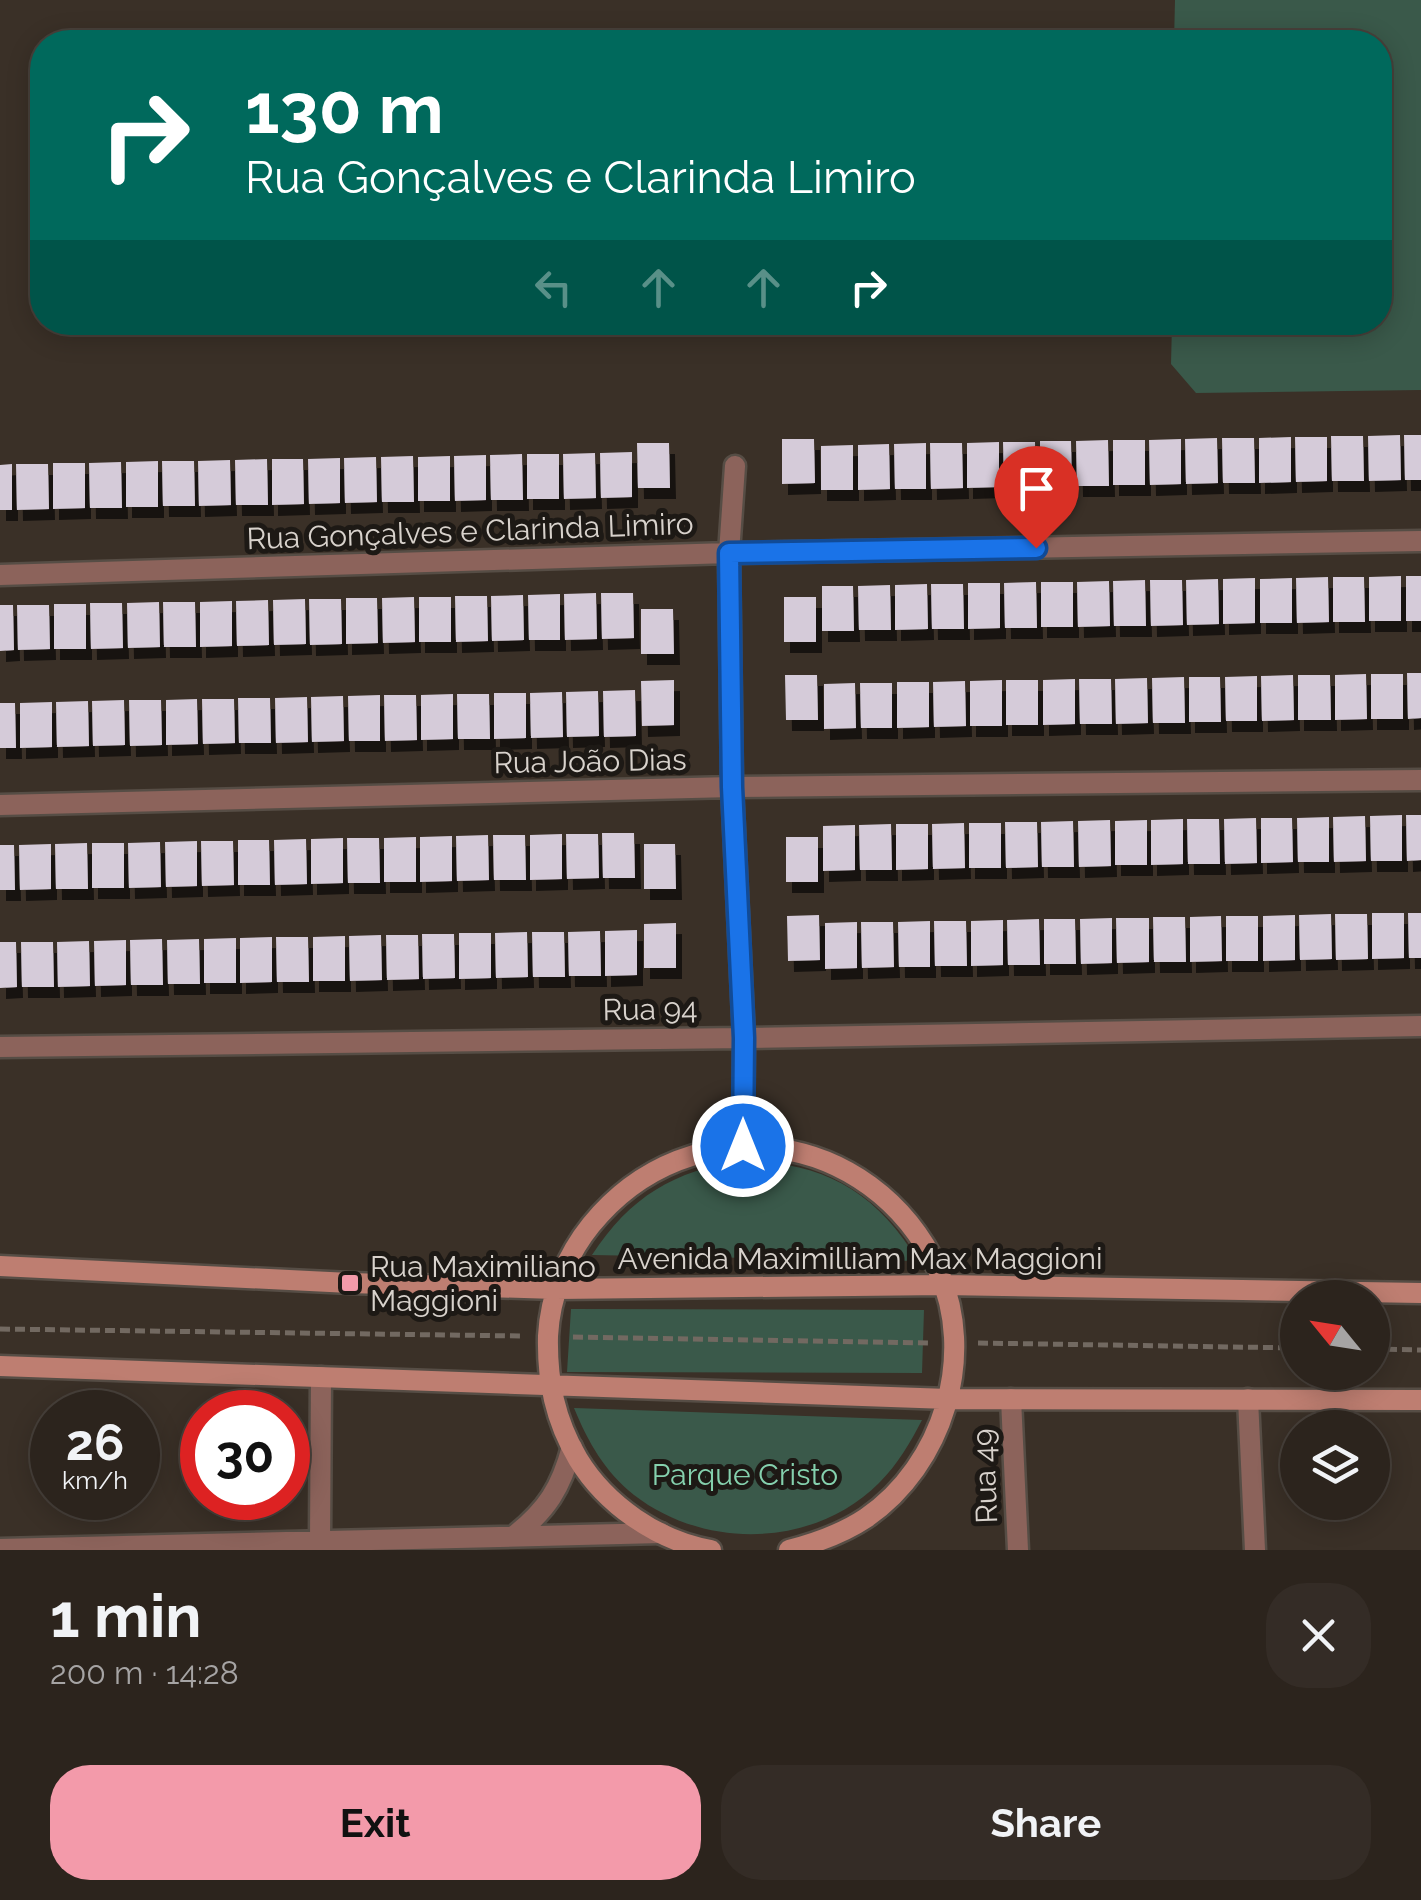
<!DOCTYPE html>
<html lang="en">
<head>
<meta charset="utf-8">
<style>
	:root { --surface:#2c241d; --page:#342c26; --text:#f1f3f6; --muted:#a6a4a4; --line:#48413b; --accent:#f39aaa }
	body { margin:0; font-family:Raleway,sans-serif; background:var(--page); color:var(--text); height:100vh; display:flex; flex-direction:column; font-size:38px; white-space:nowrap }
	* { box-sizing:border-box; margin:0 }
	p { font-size:32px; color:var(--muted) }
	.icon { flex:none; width:55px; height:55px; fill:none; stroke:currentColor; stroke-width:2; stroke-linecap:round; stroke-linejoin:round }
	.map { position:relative; height:1550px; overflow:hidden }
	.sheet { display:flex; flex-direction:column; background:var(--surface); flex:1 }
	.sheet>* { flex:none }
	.hud { position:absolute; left:30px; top:30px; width:1362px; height:305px; border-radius:40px; box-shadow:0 5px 25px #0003,0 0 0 2px var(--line); background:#00695c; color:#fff; overflow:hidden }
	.needle { width:65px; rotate:300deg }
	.buttons { position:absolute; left:1280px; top:1280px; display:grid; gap:20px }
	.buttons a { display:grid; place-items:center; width:110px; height:110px; border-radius:50%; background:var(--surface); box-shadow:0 5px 25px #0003,0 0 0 2px var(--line); font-size:50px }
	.speed { position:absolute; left:30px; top:1390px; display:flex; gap:20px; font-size:50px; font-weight:700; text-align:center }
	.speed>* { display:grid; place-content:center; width:130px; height:130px; border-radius:50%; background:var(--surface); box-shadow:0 5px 25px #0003,0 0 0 2px var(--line); line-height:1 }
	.speed small { font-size:25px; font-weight:400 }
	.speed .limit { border:15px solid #d22; background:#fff; color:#111 }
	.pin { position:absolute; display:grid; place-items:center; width:85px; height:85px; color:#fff; margin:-102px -42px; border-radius:50% 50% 50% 0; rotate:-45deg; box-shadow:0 0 10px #0007 }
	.pin .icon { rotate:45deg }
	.me { position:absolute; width:110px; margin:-55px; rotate:0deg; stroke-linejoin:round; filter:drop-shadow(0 0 8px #0008) }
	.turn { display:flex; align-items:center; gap:35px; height:210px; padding:0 50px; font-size:45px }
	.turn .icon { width:130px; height:130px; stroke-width:2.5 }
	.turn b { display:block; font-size:70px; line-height:85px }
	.lanes { display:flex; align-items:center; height:95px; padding:0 50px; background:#0003; justify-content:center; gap:50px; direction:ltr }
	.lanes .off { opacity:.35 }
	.round { display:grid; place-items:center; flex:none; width:105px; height:105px; border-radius:40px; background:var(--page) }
	.head { display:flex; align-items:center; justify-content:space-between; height:170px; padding:0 50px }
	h1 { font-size:60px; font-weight:700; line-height:75px }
	.primary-button { display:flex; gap:20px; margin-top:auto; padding:20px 50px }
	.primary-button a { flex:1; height:115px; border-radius:40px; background:var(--accent); color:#111; font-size:40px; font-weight:700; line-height:115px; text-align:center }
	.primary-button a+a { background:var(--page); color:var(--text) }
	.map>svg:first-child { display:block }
</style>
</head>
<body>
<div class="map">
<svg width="1421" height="1550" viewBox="0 0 1421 1550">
	<defs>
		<filter id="shadow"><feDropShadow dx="6" dy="11" stdDeviation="0" flood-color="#0009"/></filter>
	</defs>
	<rect width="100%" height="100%" fill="#3a3027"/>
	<path fill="#3a594a" d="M1175,0h246v390l-225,3 -25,-29 1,-41 208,-1v-280h-206z
		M743,1161c80,1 134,31 175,100l-326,-6c38,-58 82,-85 151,-94z
		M571,1309l353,1 -2,63 -355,-1z
		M574,1408l348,12c-12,23 -24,44 -43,63 -65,65 -174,67 -245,12 -29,-23 -46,-53 -60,-87z"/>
	<path fill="#d5cbd9" filter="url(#shadow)" d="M1400,435l1,45 -32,1 -1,-45z
		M1404,435h17v45h-16z
		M1331,436h32l1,45h-32z
		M1291,437v45l-32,1v-45z
		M1295,437h32v44l-31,1z
		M1217,438l1,45 -32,1 -1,-45z
		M1222,438h32l1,45h-32z
		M782,439h32l1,44 -33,1z
		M1181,439v45l-31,1 -1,-45z
		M1108,440l1,46h-32l-1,-45z
		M1113,440h32v45h-32z
		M1040,441h31l1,45 -32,1z
		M999,442v45l-32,1v-45z
		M1003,442h32l1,45h-32z
		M637,443h32l1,45h-32z
		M926,443v46h-31l-1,-45z
		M930,443h32l1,45 -32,1z
		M889,444l1,45 -32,1v-45z
		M853,445v45h-32v-44z
		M632,452v45l-31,1 -1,-45z
		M595,453l1,45 -32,1 -1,-45z
		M522,454l1,46h-32l-1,-45z
		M527,454h32v45h-32z
		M486,455v45l-31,1 -1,-45z
		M413,456l1,46h-32l-1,-45z
		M450,456v45h-32v-44z
		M376,457l1,45 -32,1 -1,-45z
		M340,458v45l-31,1 -1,-45z
		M267,459l1,46h-32l-1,-45z
		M272,459h31l1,45 -32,1z
		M230,460l1,45 -32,1 -1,-45z
		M158,461v46h-32v-45z
		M162,461h32l1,45h-32z
		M121,462l1,46h-32l-1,-45z
		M53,463h32v45l-32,1z
		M12,464v46h-12v-45z
		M16,464h32l1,45 -32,1z
		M1401,576v45h-32v-44z
		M1406,576h15v45h-15z
		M1328,577l1,45 -32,1 -1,-45z
		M1333,577h31l1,45h-32z
		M1255,578v45l-32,1v-45z
		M1292,578v45h-32v-44z
		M1218,579l1,45 -32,1 -1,-45z
		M1145,580l1,46h-32l-1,-45z
		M1150,580h32l1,45 -32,1z
		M1109,581l1,45 -32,1 -1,-45z
		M1036,582l1,46h-32l-1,-45z
		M1041,582h32v45h-32z
		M968,583h32v45l-32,1z
		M927,584l1,45 -33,1v-45z
		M931,584h32l1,45h-32z
		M890,585l1,45h-32l-1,-44z
		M822,586h31l1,45h-32z
		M596,593l1,46 -32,1 -1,-46z
		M601,593h32l1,45 -32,1z
		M560,594v46h-31l-1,-45z
		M523,595l1,45 -32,1 -1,-45z
		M455,596h32l1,45 -32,1z
		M414,597l1,45 -32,1 -1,-45z
		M419,597h32v45h-32z
		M784,597h32v45h-32z
		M346,598h31l1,45 -32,1z
		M305,599l1,45 -32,1 -1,-45z
		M309,599h32l1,45 -32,1z
		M268,600l1,45 -32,1 -1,-45z
		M232,601v45l-32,1v-45z
		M159,602l1,45 -32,1 -1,-45z
		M163,602h32l1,45h-32z
		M90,603h32l1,45 -32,1z
		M54,604h32v45h-32z
		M0,605h13l1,45 -14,1z
		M17,605h32l1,44 -32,1z
		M641,609h32l1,45h-33z
		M1407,673h14v45l-13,1z
		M1366,674l1,45 -32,1v-45z
		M1371,674h32v45h-32z
		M785,675h32l1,45h-32z
		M1293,675l1,45 -32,1 -1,-45z
		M1298,675h32l1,45h-33z
		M1257,676v45h-31l-1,-44z
		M1184,677l1,46h-32l-1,-45z
		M1189,677h31l1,45h-32z
		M1147,678l1,45 -32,1 -1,-45z
		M1075,679v45l-32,1v-45z
		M1079,679h32l1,45h-32z
		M674,680v45l-32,1 -1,-45z
		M1002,680v46h-32v-45z
		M1006,680h32v45h-32z
		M965,681l1,45 -32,1 -1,-45z
		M897,682h32v45l-32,1z
		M855,683l1,45 -32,1v-45z
		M860,683h32v45h-31z
		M635,690l1,46 -32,1 -1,-46z
		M598,691l1,45 -32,1 -1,-45z
		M562,692l1,45 -32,1 -1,-45z
		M494,693h32v45l-32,1z
		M453,694v45l-32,1v-45z
		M457,694h32l1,45h-32z
		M380,695v46h-31l-1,-45z
		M384,695h32l1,45 -32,1z
		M343,696l1,45 -32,1 -1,-45z
		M307,697l1,45 -32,1 -1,-45z
		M238,698h32l1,45h-32z
		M197,699l1,45 -32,1v-45z
		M202,699h32l1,44 -32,1z
		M124,700l1,45 -32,1 -1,-45z
		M129,700h32l1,45 -32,1z
		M88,701l1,45 -32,1 -1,-45z
		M52,702v45l-32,1v-45z
		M0,703h15l1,45h-16z
		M1402,815v46h-31l-1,-45z
		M1406,815h15v45l-14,1z
		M1365,816l1,45 -32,1 -1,-45z
		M1329,817v45h-31l-1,-44z
		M1256,818l1,45 -32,1 -1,-45z
		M1261,818h31l1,44 -32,1z
		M1183,819v45l-32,1v-45z
		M1187,819h32l1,45h-32z
		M1110,820l1,46 -32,1 -1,-46z
		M1147,820v45h-32v-44z
		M1073,821l1,46h-32l-1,-45z
		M1005,822h32l1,45 -32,1z
		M964,823l1,45 -32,1 -1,-45z
		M969,823h32v45h-32z
		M891,824l1,46h-32l-1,-45z
		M896,824h32v45l-32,1z
		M855,825v45l-32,1v-45z
		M602,833h32l1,45h-32z
		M562,834v45l-32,1v-45z
		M566,834h32l1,44 -32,1z
		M488,835l1,45 -32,1 -1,-45z
		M493,835h32l1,45h-32z
		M452,836v45l-32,1v-45z
		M416,837v45h-32v-44z
		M786,837h32v45h-32z
		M343,838v45l-32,1v-45z
		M347,838h32l1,45h-32z
		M306,839l1,45 -32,1 -1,-45z
		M238,840h31l1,45h-32z
		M197,841v45l-31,1 -1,-45z
		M201,841h32l1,44 -32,1z
		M160,842l1,45 -32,1 -1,-45z
		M87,843l1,46h-32l-1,-45z
		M92,843h32v45h-32z
		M51,844v45l-31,1 -1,-45z
		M644,844h31l1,45h-32z
		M0,845h14l1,45h-15z
		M1372,913h32v45l-32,1z
		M1408,913h13v45h-12z
		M1331,914l1,45 -32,1 -1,-45z
		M1335,914h32l1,45 -32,1z
		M819,915l1,45 -32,1 -1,-45z
		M1295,915v45l-32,1v-45z
		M1221,916l1,45 -32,1v-45z
		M1226,916h32v45h-32z
		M1153,917h32l1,45h-32z
		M1112,918v45l-31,1 -1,-45z
		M1116,918h33v44l-32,1z
		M1039,919l1,46h-32l-1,-45z
		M1044,919h31l1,45h-32z
		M1003,920v45l-32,1v-45z
		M930,921v46h-31l-1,-45z
		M934,921h32l1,45h-32z
		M857,922v46l-32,1v-46z
		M861,922h32l1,45 -32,1z
		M676,923v45h-32v-44z
		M637,930v45l-32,1v-45z
		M600,931l1,45h-32l-1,-44z
		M527,932l1,45 -32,1 -1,-45z
		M532,932h32l1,45h-32z
		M459,933h32v45l-32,1z
		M422,934h32l1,44 -32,1z
		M381,935l1,45 -32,1 -1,-45z
		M386,935h32l1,44 -32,1z
		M345,936v45h-32v-44z
		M272,937v45l-32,1v-45z
		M276,937h32l1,45h-32z
		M236,938v45h-32v-44z
		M162,939l1,46h-32l-1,-45z
		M199,939l1,45h-32l-1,-44z
		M126,940v45l-31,1 -1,-45z
		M89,941l1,45 -32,1 -1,-45z
		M0,942h16l1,45 -17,1z
		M21,942h32l1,45h-32z"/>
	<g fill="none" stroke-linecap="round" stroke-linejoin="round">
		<g stroke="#564d45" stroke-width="25">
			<path id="street" d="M735,466l-6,87 3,234 12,251 -1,108
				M0,575l729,-22 692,-12
				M0,805l732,-18 689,-7
				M0,1047l744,-9 677,-12
				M1011,1399l7,151
				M1248,1399l7,151
				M514,1536c33,-26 47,-48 58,-89
				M320,1541l1,-164
				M0,1549l661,-16"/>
		</g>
		<g stroke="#564d45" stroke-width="25">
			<path id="secondary" d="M0,1266l350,17 206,6 388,-4 477,8
				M0,1366l948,33 473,1
				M711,1550c-53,-9 -105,-45 -133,-91 -23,-39 -31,-78 -30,-123 2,-40 18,-80 43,-111 99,-122 281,-97 347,45 39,86 5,195 -72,248 -24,16 -50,25 -77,32"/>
		</g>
		<path stroke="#726961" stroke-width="5" stroke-dasharray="10 5" stroke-linecap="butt" d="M0,1329l522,7
			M573,1337l359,6
			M978,1343l320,5
			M1372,1349l49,1"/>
		<use href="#street" stroke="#8c635b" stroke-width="20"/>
		<use href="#secondary" stroke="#be7e71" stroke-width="20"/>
	</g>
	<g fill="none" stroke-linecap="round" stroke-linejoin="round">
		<g stroke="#114b97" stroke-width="25">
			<path id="route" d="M743,1146l1,-108 -12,-251 -3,-234 307,-5"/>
		</g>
		<use href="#route" stroke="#1a73e8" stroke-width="18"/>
	</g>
	<rect fill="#f39aaa" stroke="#1d1915" stroke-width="4" x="340" y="1273" width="20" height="20" rx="5"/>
	<g text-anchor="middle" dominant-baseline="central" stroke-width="10" stroke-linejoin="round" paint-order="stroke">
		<g font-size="30" fill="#d8d2cc" stroke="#1d1915">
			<text transform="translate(470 531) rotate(-2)">Rua Gonçalves e Clarinda Limiro</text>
			<text transform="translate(590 761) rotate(-1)">Rua João Dias</text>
			<text transform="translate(650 1009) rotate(-1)">Rua 94</text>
			<text x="860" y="1258">Avenida Maximilliam Max Maggioni</text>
			<text transform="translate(985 1476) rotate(-92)">Rua 49</text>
		</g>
		<g font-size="30" fill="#d8d2cc" stroke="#1d1915" text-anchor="start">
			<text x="370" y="1266">Rua Maximiliano<tspan x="370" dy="34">Maggioni</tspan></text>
		</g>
		<g font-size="30" fill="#85d1ae" stroke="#1d1915">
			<text x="745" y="1474">Parque Cristo</text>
		</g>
	</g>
</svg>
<div class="buttons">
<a><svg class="needle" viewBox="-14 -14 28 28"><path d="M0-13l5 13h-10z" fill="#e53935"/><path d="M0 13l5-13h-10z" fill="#a6a4a4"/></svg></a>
<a><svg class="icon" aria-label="layers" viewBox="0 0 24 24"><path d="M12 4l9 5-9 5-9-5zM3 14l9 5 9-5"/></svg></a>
</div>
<div class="speed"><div>26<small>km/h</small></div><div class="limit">30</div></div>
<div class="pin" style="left:1036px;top:548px;background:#d93025"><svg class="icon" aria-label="arrive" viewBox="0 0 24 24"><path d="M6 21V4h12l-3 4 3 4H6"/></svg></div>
<svg class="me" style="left:743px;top:1146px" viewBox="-20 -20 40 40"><circle r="17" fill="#1a73e8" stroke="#fff" stroke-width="3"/><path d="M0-11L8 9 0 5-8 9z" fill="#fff"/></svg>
<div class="hud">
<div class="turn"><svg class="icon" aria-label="right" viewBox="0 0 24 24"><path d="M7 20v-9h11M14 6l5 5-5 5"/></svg><div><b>130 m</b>Rua Gonçalves e Clarinda Limiro</div></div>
<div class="lanes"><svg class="icon off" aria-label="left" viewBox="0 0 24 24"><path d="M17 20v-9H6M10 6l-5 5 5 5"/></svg><svg class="icon off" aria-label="ahead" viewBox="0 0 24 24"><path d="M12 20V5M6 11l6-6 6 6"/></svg><svg class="icon off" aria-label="ahead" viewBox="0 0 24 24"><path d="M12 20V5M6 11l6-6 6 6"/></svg><svg class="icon" aria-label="right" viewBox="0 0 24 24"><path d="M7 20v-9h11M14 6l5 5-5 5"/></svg></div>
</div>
</div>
<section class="sheet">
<div class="head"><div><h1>1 min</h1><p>200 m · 14:28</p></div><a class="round"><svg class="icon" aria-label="close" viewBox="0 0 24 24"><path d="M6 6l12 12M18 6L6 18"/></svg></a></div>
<div class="primary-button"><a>Exit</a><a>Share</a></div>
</section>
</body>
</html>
